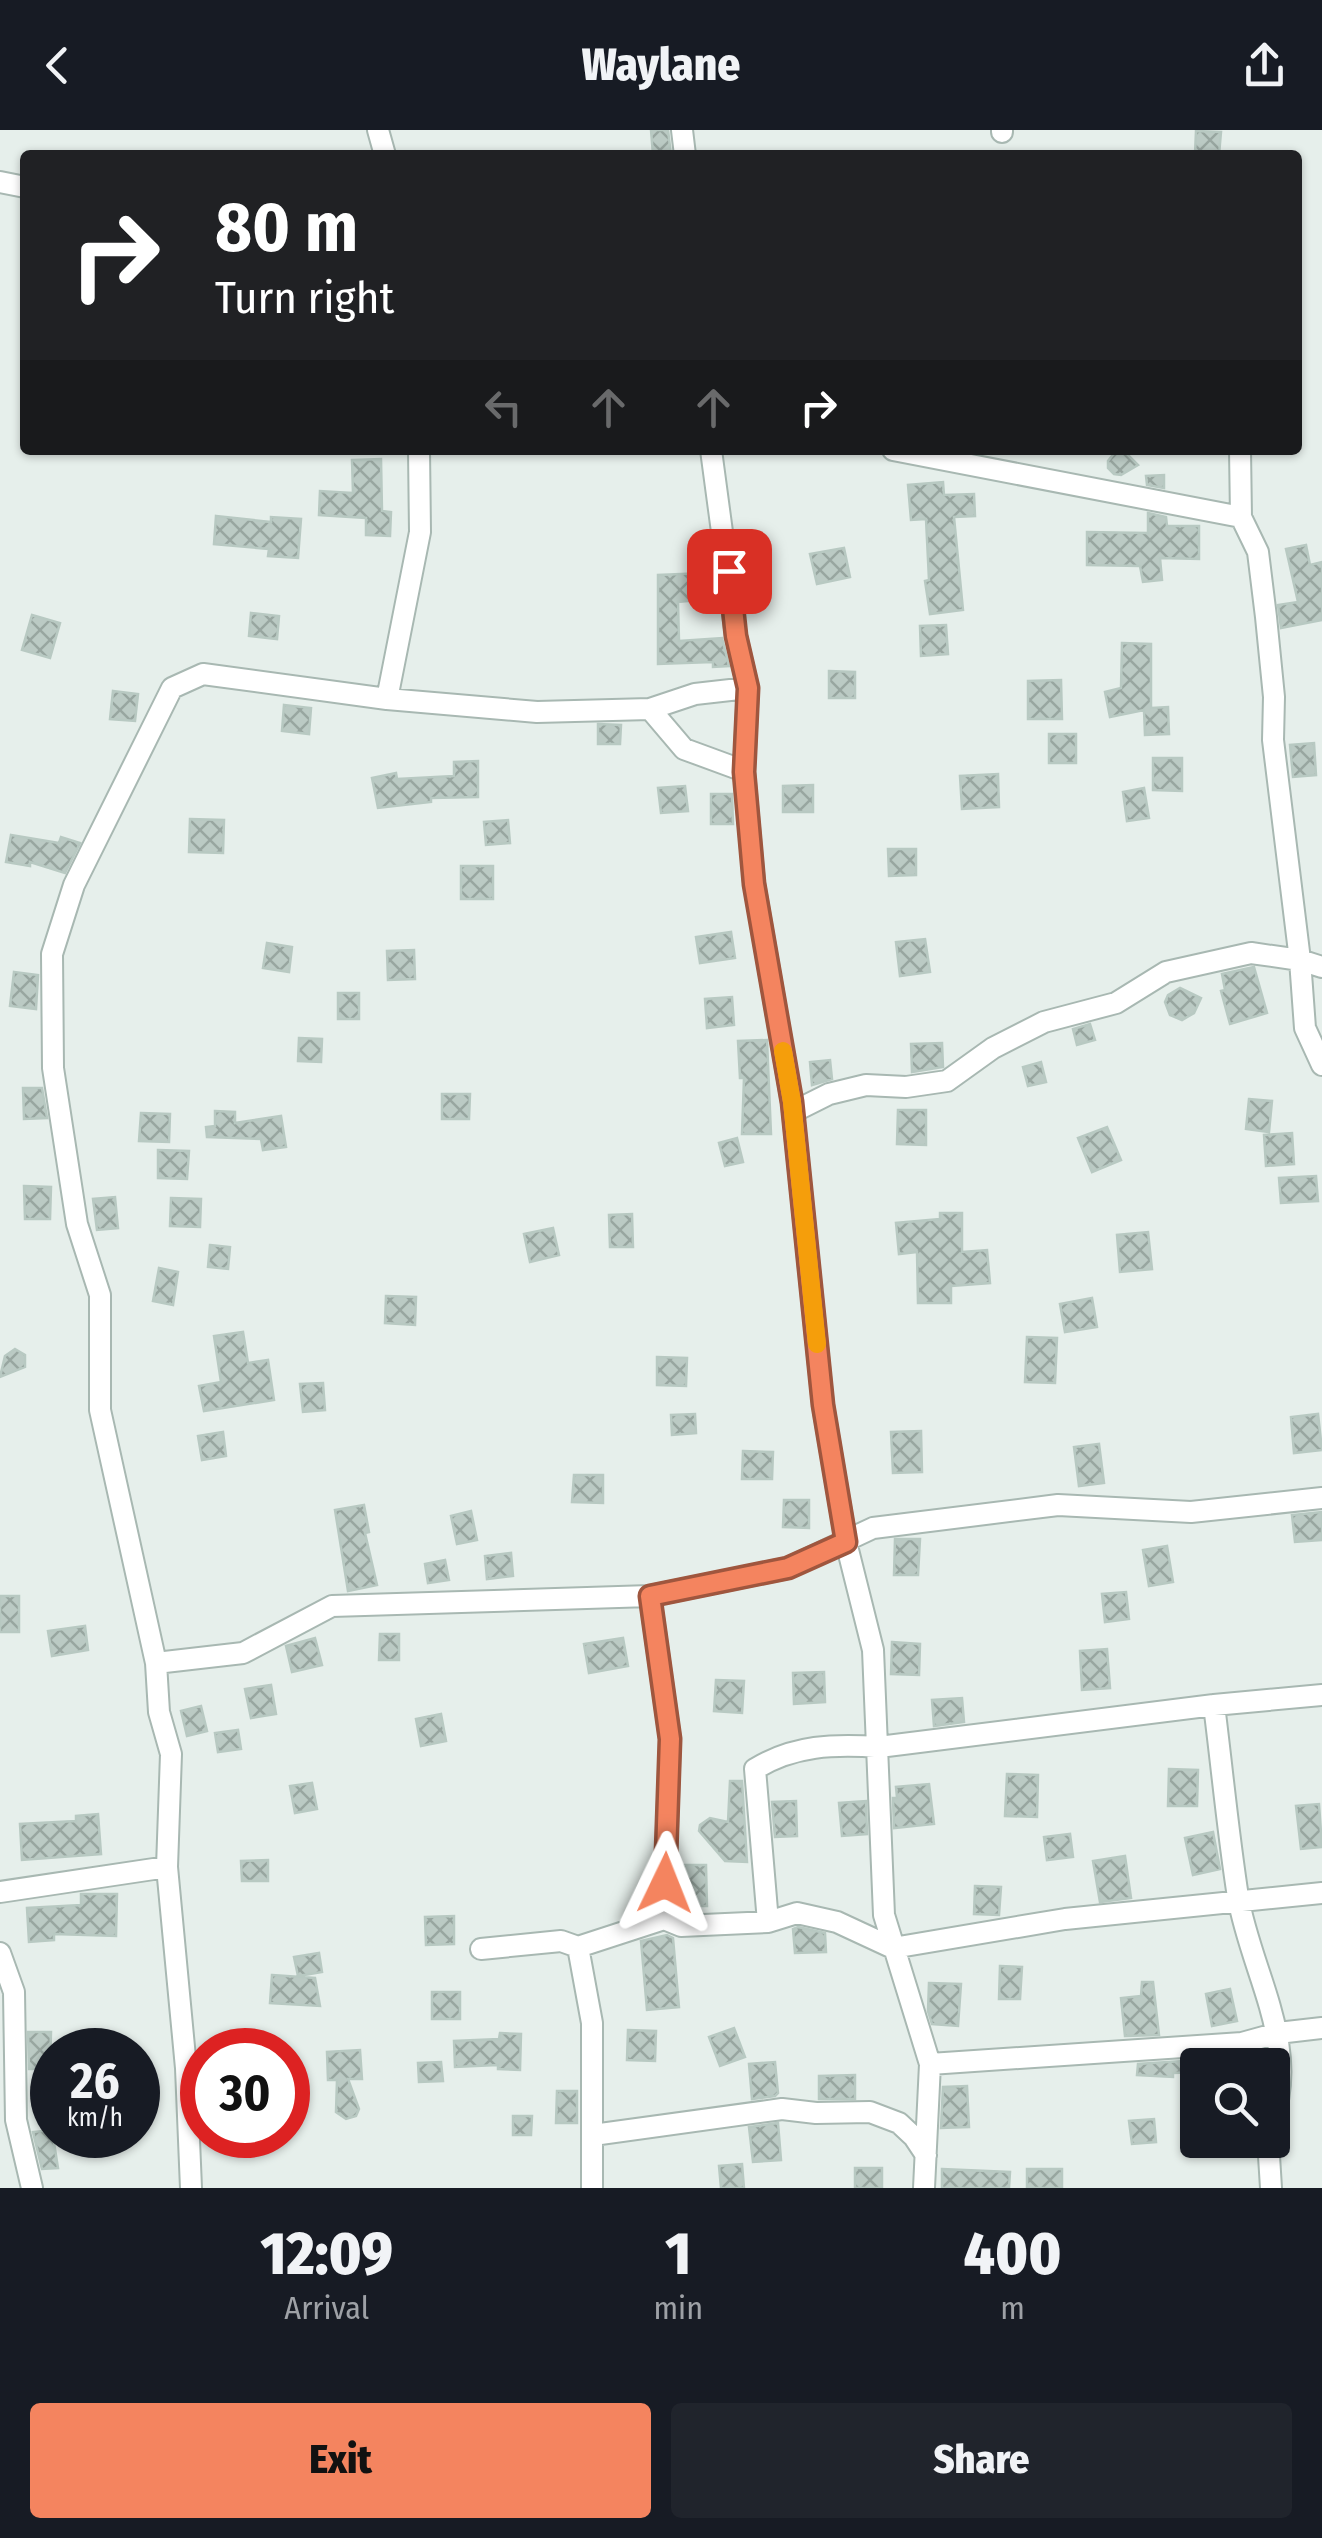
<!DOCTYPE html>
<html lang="en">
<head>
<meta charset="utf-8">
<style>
	:root { --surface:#171b24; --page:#20242c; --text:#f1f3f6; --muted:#9ea1a6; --accent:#f4845f }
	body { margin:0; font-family:"Fira Sans Condensed",sans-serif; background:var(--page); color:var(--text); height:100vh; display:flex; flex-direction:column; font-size:38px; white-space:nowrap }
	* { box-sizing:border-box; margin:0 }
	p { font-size:32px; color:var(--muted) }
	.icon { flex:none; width:55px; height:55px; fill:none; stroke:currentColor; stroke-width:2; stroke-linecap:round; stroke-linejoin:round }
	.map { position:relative; height:2058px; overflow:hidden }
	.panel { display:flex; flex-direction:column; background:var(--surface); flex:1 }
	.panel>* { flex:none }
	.top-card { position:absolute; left:20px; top:20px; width:1282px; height:305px; border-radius:10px; box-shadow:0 2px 8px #0004; background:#202124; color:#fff; overflow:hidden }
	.buttons { position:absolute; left:1180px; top:1918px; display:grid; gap:20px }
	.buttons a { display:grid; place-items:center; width:110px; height:110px; border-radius:10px; background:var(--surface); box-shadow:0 2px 8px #0004; font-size:50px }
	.speed { position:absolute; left:30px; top:1898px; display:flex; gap:20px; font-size:50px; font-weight:700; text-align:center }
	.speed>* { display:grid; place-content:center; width:130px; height:130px; border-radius:50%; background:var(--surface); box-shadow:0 2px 8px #0004; line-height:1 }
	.speed small { font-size:25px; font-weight:400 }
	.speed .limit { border:15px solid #d22; background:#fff; color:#111 }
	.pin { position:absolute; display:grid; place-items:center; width:85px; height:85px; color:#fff; margin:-42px; border-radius:20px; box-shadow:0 5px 15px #0006 }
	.me { position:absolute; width:110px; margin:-55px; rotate:2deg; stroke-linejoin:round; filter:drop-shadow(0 0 8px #0008) }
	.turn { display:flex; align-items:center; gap:35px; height:210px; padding:0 30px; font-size:45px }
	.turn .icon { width:130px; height:130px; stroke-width:2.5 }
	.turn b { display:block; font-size:70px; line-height:85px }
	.lanes { display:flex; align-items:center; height:95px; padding:0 30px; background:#0003; justify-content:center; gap:50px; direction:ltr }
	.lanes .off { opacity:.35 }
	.eta { display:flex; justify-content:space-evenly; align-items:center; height:170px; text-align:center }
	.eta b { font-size:60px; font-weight:800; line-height:70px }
	.cta { display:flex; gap:20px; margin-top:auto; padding:20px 30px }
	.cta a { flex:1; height:115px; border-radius:10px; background:var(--accent); color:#111; font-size:40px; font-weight:800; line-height:115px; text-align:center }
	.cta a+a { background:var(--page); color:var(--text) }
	header { display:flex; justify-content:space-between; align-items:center; height:130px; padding:0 30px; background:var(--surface); font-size:45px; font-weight:800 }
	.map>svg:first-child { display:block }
</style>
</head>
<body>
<header><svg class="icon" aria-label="back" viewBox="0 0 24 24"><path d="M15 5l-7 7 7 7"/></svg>Waylane<svg class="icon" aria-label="share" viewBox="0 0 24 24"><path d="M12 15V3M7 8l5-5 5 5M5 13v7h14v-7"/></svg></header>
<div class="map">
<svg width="1322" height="2058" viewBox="0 0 1322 2058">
	<defs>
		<pattern id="building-cross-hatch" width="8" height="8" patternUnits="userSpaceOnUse" patternTransform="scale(2.5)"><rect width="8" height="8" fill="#bbcac4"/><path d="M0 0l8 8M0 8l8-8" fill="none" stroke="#98a6a0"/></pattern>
	</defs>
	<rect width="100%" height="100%" fill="#e6efeb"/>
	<path fill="url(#building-cross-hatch)" stroke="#b8c9c2" stroke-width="2.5" d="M651,0h17l3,25h-18z
		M1196,1l25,1 -2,23 -24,-1z
		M1115,322l11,1 12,12 -17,10 -7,-1 -6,-6v-7z
		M381,329l1,52 9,1 -1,24 -24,-1v-17l-47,-3 1,-24 33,2 -1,-33z
		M1164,345v13l-17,-3 -1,-9z
		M943,352l1,13 30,-1 1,22 -21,1 9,93 -33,4 -5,-33 4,-1 -3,-61 -15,1 -3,-35z
		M1148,383l18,4 1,9h32v33l-39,-1 2,22 -19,2 -3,-16 -53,-1v-33l61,1z
		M216,386l55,6v-5l30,2 -3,39 -30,-2 1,-7 -55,-5z
		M1306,415l4,20 12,-3v58l-41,8 -3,-23 20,-3 -12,-53z
		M844,418l6,29 -33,7 -7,-30z
		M713,438l4,30 -39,4 1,39 43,-3 7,28 -16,1v-5l-55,2v-89l47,-2v-4z
		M251,483l28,3 -2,23 -28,-3z
		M32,485l28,8 -10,35 -28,-8z
		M946,495l2,29 -27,2 -1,-30z
		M1122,513l29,1v64l17,-1 1,27 -24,1 -1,-25 -34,7 -5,-25 16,-4z
		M829,541l26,1v26h-26z
		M1061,550l1,39h-34v-38z
		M113,561l25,3 -3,27 -25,-2z
		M284,575l27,3 -2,26 -27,-3z
		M598,594l23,1 -1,19h-22z
		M1049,604h27v29h-27z
		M1314,613l2,32 -23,2 -3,-32z
		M1153,628h29v33l-29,-1z
		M478,631v36l-47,1v4l-53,6 -6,-30 24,-5 1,6 57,-3v-14z
		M998,644l1,33 -37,2 -2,-33z
		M813,655v27h-30v-26z
		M685,656l3,25 -27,2 -3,-25z
		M1144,658l5,30 -22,3 -4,-29z
		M711,664h21l1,30h-22z
		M190,689l34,1 -1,33 -34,-1z
		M508,690l2,23 -24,2 -2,-23z
		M11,705l48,8 2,-6 19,6 -15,30 -35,-11v4l-24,-4z
		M888,719h28v26l-27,1z
		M461,736h32v33h-32z
		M731,802l4,26 -35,5 -4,-26z
		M925,809l5,33 -30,4 -4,-34z
		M267,813l25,4 -3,25 -26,-4z
		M414,820l1,29 -27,1 -1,-29z
		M1254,837l13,46 -37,11 -9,-33 4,-1 -3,-16z
		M14,842l24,3 -2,34 -26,-3z
		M1180,858l21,10 -7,15 -12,7 -12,-5 -5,-13 3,-7z
		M338,863h21v26h-21z
		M732,867l2,28 -27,3 -2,-29z
		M1090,894l5,16 -18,5 -4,-16z
		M299,908l23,1 -1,23 -23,-1z
		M767,910l4,94h-29l2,-56h-4l-2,-37z
		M942,913l1,24 -31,5 -1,-28z
		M830,930l2,19 -20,6 -2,-23z
		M1041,932l5,20 -18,4 -5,-19z
		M23,958h19l5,30 -23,1z
		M442,964h28l-1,25h-27z
		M1249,969l23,2 -3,31 -23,-3z
		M898,980h28v35l-29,-1z
		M215,981l20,1v11l46,-7 5,31 -23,3 -2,-11 -54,-2 -1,-10 9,-1z
		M141,983l29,1 -1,28 -30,-1z
		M1107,997l14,33 -29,12 -14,-34z
		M1292,1003l2,31 -28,2 -2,-31z
		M737,1008l6,24 -18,4 -6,-23z
		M158,1020l31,1 -2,28 -29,-1z
		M1316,1046l2,25 -37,2 -2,-25z
		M24,1056l27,1 -1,32h-25z
		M115,1067l3,31 -21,2 -4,-31z
		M171,1068l30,1 -1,28 -30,-1z
		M940,1083h22v39l25,-2 3,33 -39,3v17h-33l-1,-51 -18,2 -3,-31 44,-4z
		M632,1084l1,33h-23l-1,-32z
		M553,1098l6,27 -29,7 -6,-28z
		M1148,1102l4,37 -32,3 -3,-37z
		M210,1115l20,2 -2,22 -20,-2z
		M159,1138l19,4 -5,33 -20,-4z
		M386,1166l30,1 -1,28 -30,-2z
		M1092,1168l5,29 -32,5 -5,-28z
		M243,1202l5,31 20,-3 6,40 -70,11 -5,-25 22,-4 -7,-46z
		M1027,1207l30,1 -2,45 -30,-1z
		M15,1219l10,6v12l-25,10 5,-21z
		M657,1227l30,1 -1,28 -29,-1z
		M323,1253l2,27 -22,2 -3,-28z
		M695,1284l1,19 -24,2 -1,-20z
		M1318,1284l4,36 -28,3 -3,-36z
		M921,1301l1,41 -29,1 -2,-41z
		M223,1302l3,24 -24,4 -4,-24z
		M1099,1314l5,39 -25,3 -5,-39z
		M743,1321l30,1 -1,27h-30z
		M574,1345h29v28l-31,-1z
		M784,1370h25v28l-26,-1z
		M364,1375l5,27 -4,1 12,52 -29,6 -13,-81z
		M471,1381l6,29 -20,4 -6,-28z
		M1322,1382v28l-27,2 -3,-27z
		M895,1409h25l-2,36h-24z
		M1167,1416l6,36 -24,4 -6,-36z
		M511,1423l2,23 -26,3 -2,-23z
		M445,1430l4,20 -21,3 -3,-19z
		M1126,1462l3,27 -24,3 -3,-28z
		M0,1466h19v36h-19z
		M85,1496l3,24 -36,6 -4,-25z
		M380,1504h19v26h-20z
		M315,1508l7,27 -30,7 -6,-26z
		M623,1508l5,28 -39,7 -5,-29z
		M892,1512l28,2 -1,31 -28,-1z
		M1107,1519l3,39 -28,2 -2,-39z
		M824,1542l1,30 -31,2 -1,-31z
		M716,1550l28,1 -2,32 -28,-2z
		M271,1555l5,29 -25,4 -6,-29z
		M962,1568l2,24 -30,4 -2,-26z
		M201,1576l6,25 -20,5 -6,-25z
		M441,1584l5,27 -25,5 -5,-27z
		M238,1600l3,19 -23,3 -3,-19z
		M1169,1639l29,1 -1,36h-29z
		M1007,1644l31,1 -1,42 -32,-1z
		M730,1651h12l5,81 -22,-1 -26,-30 1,-6 10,-7 18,4z
		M312,1653l5,26 -22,4 -5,-27z
		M929,1654l5,40 -40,4 -1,-30h4l-1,-11z
		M796,1671l1,35 -22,1 -3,-35z
		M866,1671l1,33 -25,2 -3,-33z
		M1319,1674l3,43 -21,2 -5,-43z
		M98,1684l3,40 -79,6 -2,-36 56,-3v-5z
		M1213,1702l7,37 -27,6 -8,-37z
		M1070,1704l3,23 -26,3 -3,-23z
		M1125,1726l6,42 -31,4 -7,-41z
		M268,1730v21h-26l-1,-20z
		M680,1735h26l1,41h-29z
		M975,1756l26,1 -2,28 -25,-1z
		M81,1764h36l-1,42 -62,-2v6l-25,2 -2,-34 54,-3z
		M454,1786v28l-28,1 -1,-28z
		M798,1797l27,6 1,19 -31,1 -2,-24z
		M667,1805l6,3 6,69 -32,3 -6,-69z
		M319,1823l3,19 -24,4 -4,-19z
		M1000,1836l22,1 -2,32h-21z
		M272,1845l43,3 5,28 -50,-3z
		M1142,1852h11l6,53 -34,1 -4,-38 20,-2z
		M929,1853l32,1 -3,42 -26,-2 -4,-13z
		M1230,1859l7,32 -25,5 -6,-32z
		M432,1862h28v27h-28z
		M734,1898l11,29 -25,9 -11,-29z
		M628,1900l28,1 -1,30 -28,-1z
		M28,1902h23l-1,37h-21z
		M500,1903l21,1 -1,36 -22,-1v-4l-43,2 -1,-26 45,-2z
		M360,1920l2,29h-14l11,30 -3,7 -10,3 -10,-7 1,-32h-9l-1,-28z
		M1198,1930v12l-25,1v4l-36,-2 1,-11z
		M441,1932l2,19 -24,1 -1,-19z
		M775,1932l3,31 -3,3 -23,3 -3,-35z
		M855,1945v24h-36v-23z
		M967,1956l2,41 -28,1 2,-41z
		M557,1961h20v32h-21z
		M513,1986h19l-1,19h-18z
		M1154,1989l2,23 -24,2 -3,-23z
		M778,1993l3,37 -28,2 -4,-35z
		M52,2000l6,38 -16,1 -9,-37z
		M742,2034l2,24h-23l-2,-22z
		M855,2038h27v20h-27z
		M942,2039l68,3 -1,16h-67z
		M1027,2039h35v19h-35z"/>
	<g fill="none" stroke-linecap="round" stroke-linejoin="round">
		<g stroke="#a8b8b2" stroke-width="24">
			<path id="street" d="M378,0l7,25
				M682,0l3,25
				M1002,0v2
				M0,52l25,5
				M893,320l348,67
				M1240,320l1,67 17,35 8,65 8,80 -1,43 27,220 5,68 17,37
				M387,569l33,-167 -1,-82
				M650,579l34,40 60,22 4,-83 -12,-52 -25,-186
				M744,641l10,112 38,220 31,302 23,137 27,108 11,265 46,149 -6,124
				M793,982l36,-18 37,-9 40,2 41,-6 46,-33 51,-26 72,-19 50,-31 85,-19 49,7 22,7
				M156,1533l87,-10 89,-47 318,-10 138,-28 85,-40 185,-23 133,7 131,-14
				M1214,1575c8,63 14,128 24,192 13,75 62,147 34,225
				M0,1762l167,-25
				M664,1789l17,7 87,-4 29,-9 40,9 56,26 172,-29 257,-26
				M768,1792l-13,-153c39,-24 79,-25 124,-22l335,-42 108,-10
				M578,1817l14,76v165
				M481,1819l80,-8 17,6 86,-28 6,-180 -20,-143
				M0,1823l14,39 2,128 16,68
				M930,1934l312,-21 36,-10 44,-5
				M593,2005l189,-26 34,4 54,-1 29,11 15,14 12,18
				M1268,2010l3,48
				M191,2058l-5,-120 -19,-201 4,-113 -12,-42 -3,-49 -56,-253v-115l-23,-71 -24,-156 -1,-114 22,-69 98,-197 31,-14 184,25 150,13 113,-3 45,-15 53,-6"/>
		</g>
		<use href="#street" stroke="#fff" stroke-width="20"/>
	</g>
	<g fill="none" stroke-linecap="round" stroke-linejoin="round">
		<g stroke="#9f563e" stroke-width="25">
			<path id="route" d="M665,1753l5,-144 -20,-143 138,-28 58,-26 -23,-137 -31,-303 -38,-218 -10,-112 4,-84 -12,-52 -7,-65"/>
		</g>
		<use href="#route" stroke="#f4845f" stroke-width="18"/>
		<path stroke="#f59e0b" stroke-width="18" d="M783,921l9,51 25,242"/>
	</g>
</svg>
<div class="buttons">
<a><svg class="icon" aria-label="search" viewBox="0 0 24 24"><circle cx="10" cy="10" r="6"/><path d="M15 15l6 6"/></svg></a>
</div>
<div class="speed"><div>26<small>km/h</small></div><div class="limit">30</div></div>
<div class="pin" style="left:729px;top:441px;background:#d93025"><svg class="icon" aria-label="arrive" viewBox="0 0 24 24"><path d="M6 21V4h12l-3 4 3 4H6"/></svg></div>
<svg class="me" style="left:665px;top:1753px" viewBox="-20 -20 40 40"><path d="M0-17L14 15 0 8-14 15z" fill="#f4845f" stroke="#fff" stroke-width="4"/></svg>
<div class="top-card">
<div class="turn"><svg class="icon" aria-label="right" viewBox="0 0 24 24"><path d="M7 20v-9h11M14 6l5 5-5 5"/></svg><div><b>80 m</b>Turn right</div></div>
<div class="lanes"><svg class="icon off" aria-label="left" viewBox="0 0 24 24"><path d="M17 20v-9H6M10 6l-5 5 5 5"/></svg><svg class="icon off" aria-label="ahead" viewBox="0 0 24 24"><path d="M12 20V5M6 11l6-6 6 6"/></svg><svg class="icon off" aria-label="ahead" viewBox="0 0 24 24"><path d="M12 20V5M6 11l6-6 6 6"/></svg><svg class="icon" aria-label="right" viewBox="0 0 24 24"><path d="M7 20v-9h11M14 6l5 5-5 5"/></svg></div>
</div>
</div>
<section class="panel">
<div class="eta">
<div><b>12:09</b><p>Arrival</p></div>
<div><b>1</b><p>min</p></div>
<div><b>400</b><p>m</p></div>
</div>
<div class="cta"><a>Exit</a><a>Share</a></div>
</section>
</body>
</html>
